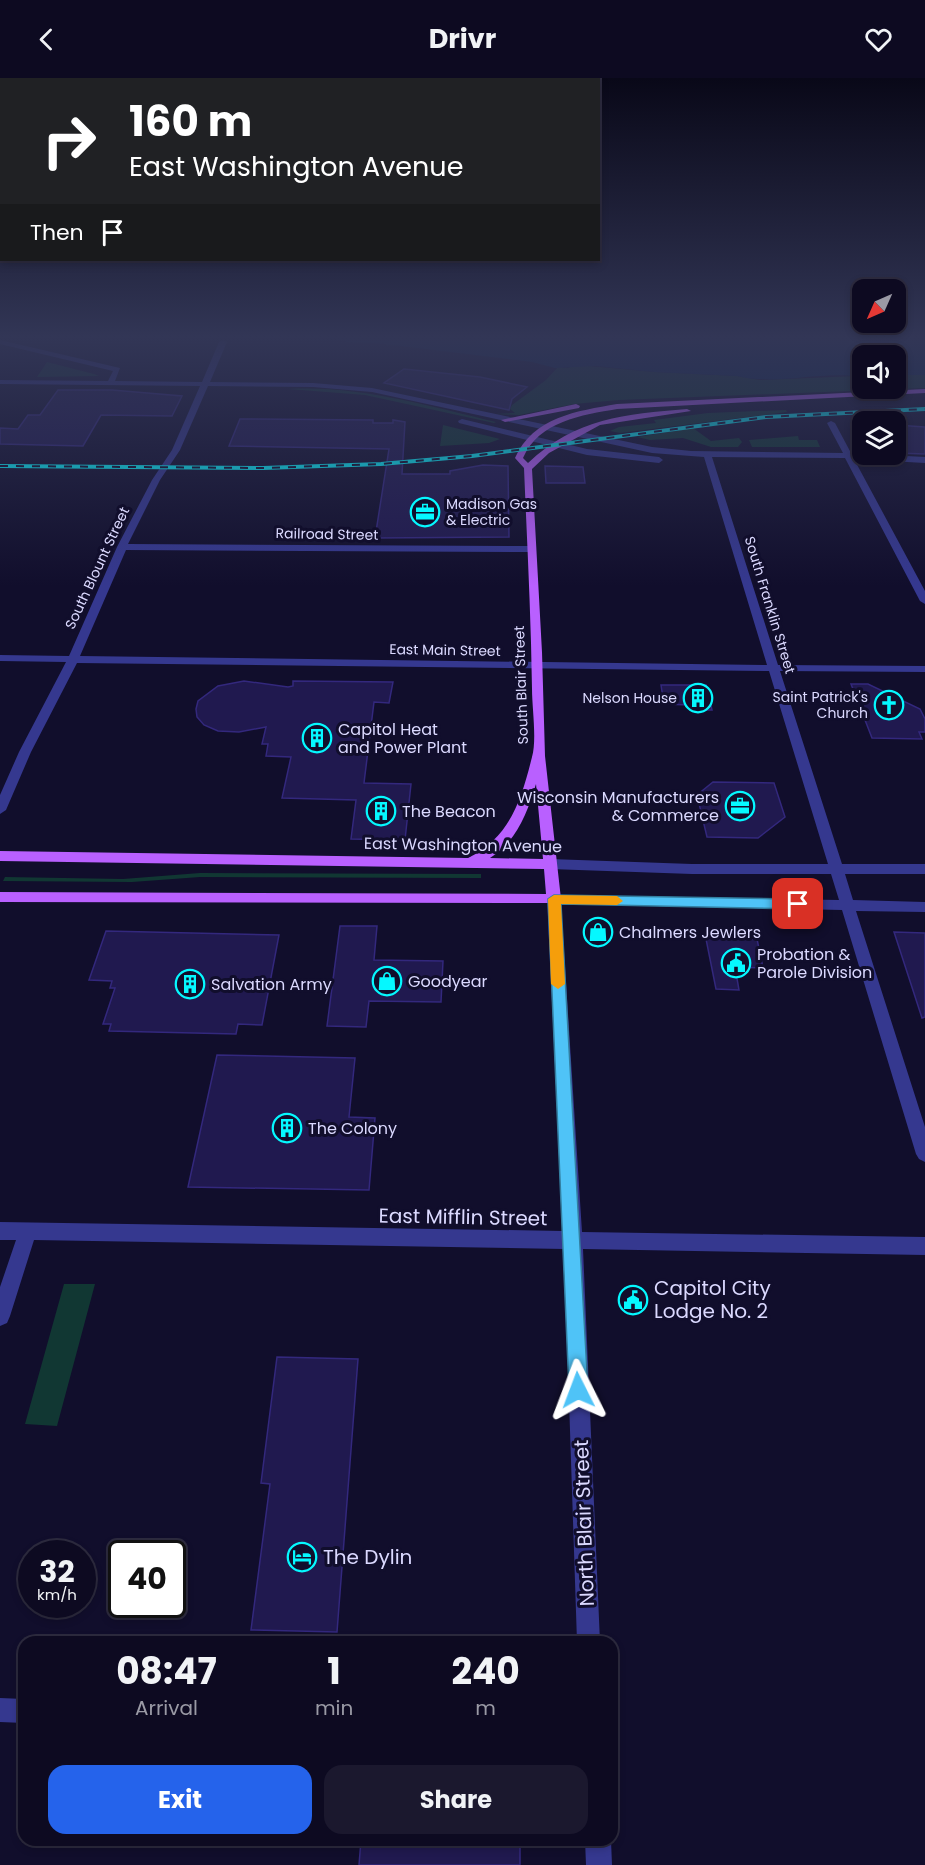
<!DOCTYPE html>
<html lang="en">
<head>
<meta charset="utf-8">
<style>
	:root { --surface:#0d0a21; --page:#1b182e; --text:#f1f3f6; --muted:#9a9aa5; --line:#2d2b3f; --accent:#2563eb }
	body { margin:0; font-family:Poppins,sans-serif; background:var(--page); color:var(--text); height:100vh; display:flex; flex-direction:column; font-size:22px; white-space:nowrap }
	* { box-sizing:border-box; margin:0 }
	p { font-size:20px; color:var(--muted) }
	.icon { flex:none; width:33px; height:33px; fill:none; stroke:currentColor; stroke-width:2; stroke-linecap:round; stroke-linejoin:round }
	.map { position:relative; flex:1; overflow:hidden }
	.sheet { position:absolute; left:18px; top:1558px; width:600px; height:210px; display:flex; flex-direction:column; background:var(--surface); border-radius:18px; box-shadow:0 3px 9px #0003,0 0 0 2px var(--line) }
	.sheet>* { flex:none }
	.top-card { position:absolute; left:0px; top:0px; width:600px; height:183px; box-shadow:0 3px 9px #0003,0 0 0 2px var(--line); background:#202124; color:#fff; overflow:hidden }
	.needle { width:39px; rotate:225deg }
	.tools { position:absolute; left:852px; top:201px; display:grid; gap:12px }
	.tools a { display:grid; place-items:center; width:54px; height:54px; border-radius:12px; background:var(--surface); box-shadow:0 3px 9px #0003,0 0 0 2px var(--line); font-size:30px }
	.speed { position:absolute; left:18px; top:1462px; display:flex; gap:12px; font-size:30px; font-weight:700; text-align:center }
	.speed>* { display:grid; place-content:center; width:78px; height:78px; border-radius:50%; background:var(--surface); box-shadow:0 3px 9px #0003,0 0 0 2px var(--line); line-height:1 }
	.speed small { font-size:15px; font-weight:400 }
	.speed .limit { border:3px solid #111; border-radius:9px; background:#fff; color:#111 }
	.pin { position:absolute; display:grid; place-items:center; width:51px; height:51px; color:#fff; margin:-26px; border-radius:12px; box-shadow:0 3px 9px #0006 }
	.me { position:absolute; width:66px; margin:-33px; rotate:357deg; stroke-linejoin:round; filter:drop-shadow(0 0 4px #0008) }
	.turn { display:flex; align-items:center; gap:21px; height:126px; padding:0 30px; font-size:27px }
	.turn .icon { width:78px; height:78px; stroke-width:2.5 }
	.turn b { display:block; font-size:42px; line-height:51px }
	.then { display:flex; align-items:center; height:57px; padding:0 30px; background:#0003; gap:12px; font-size:22px }
	.eta { display:flex; justify-content:space-evenly; align-items:center; height:102px; text-align:center }
	.eta b { font-size:36px; font-weight:700; line-height:42px }
	.action { display:flex; gap:12px; margin-top:auto; padding:12px 30px }
	.action a { flex:1; height:69px; border-radius:18px; background:var(--accent); color:#fff; font-size:24px; font-weight:700; line-height:69px; text-align:center }
	.action a+a { background:var(--page); color:var(--text) }
	header { display:flex; justify-content:space-between; align-items:center; height:78px; padding:0 30px; background:var(--surface); font-size:27px; font-weight:700 }
	.map>svg:first-child { display:block }
</style>
</head>
<body>
<header><svg class="icon" aria-label="back" viewBox="0 0 24 24"><path d="M15 5l-7 7 7 7"/></svg>Drivr<svg class="icon" aria-label="heart" viewBox="0 0 24 24"><path d="M12 20l-8-8c-3-5 5-10 8-4 3-6 11-1 8 4z"/></svg></header>
<div class="map">
<svg width="925" height="1787" viewBox="0 0 925 1787">
	<rect width="100%" height="100%" fill="#110e2c"/>
	<path fill="#113733" d="M47,284l47,12 5,2 -62,1z
		M578,287l76,7 83,4 23,4 97,-4 5,1v11h34v-13h29v13l-306,12 -45,4 -55,11 -24,-1 20,-1 -5,-4 2,-4 34,-25 12,-13 9,1z
		M288,311c71,-4 140,17 208,33l-2,1 -129,-28z
		M786,332l1,2 -167,21 -10,-2 9,-4 37,-4 -2,-3 54,-7z
		M443,347l57,14 -11,4 -49,3z
		M693,350l18,13 28,-3 3,4 -4,5h-27l-28,-9 -33,2 -13,-3z
		M798,358l1,4h18l3,7h-68l-3,-7z
		M200,795l281,1v4l-281,-1 -68,5 -129,-1 2,-4 118,2z
		M64,1206h31l-38,142 -32,-2z"/>
	<path fill="#05254e" d="M318,257h607v40h-29v-19h-34v21c-42,-7 -83,9 -125,-1l-83,-4 -58,-6 -41,2 -23,-6 -148,-18 -36,-2z"/>
	<path fill="#20194f" stroke="#33287d" stroke-width="1.5" d="M404,291l76,8 47,10 -15,12 -3,11 -125,-27z
		M58,312h54l70,6 -10,20 -71,-1 -18,31 -83,-2v-16l18,1 10,-14h12z
		M240,341l133,1v3h20v-3l12,2 -3,52h48v-3l33,-6 25,1 1,71 -134,1 14,-89 -160,-3z
		M896,347l29,2v27l-29,-1z
		M545,388l38,1 2,16h-39z
		M293,603l100,1 -4,21 -15,-1 -10,81 47,1 -6,56 -54,-1 5,-39 -74,-2 9,-41 -25,-1 2,-12h-6l4,-17 -27,5 -21,-1 -14,-6 -7,-8 -1,-8 2,-8 20,-15 26,-5 44,6 5,-1z
		M851,606h17l52,25 5,10v13h-6l3,7 -50,-1z
		M661,607h45l6,25h-22l-1,-5 -25,-1z
		M713,704l61,1 11,34 -27,21 -51,-1 -10,-42z
		M340,848h37l-3,34 69,1 -2,41 -72,-1 -3,26 -39,-1z
		M106,853l173,4 -17,90 -24,-1 -2,10 -127,-3 2,-7h-8l12,-36h-5l2,-7 -23,-1z
		M894,854l31,1v84l-3,1z
		M705,856l21,1 1,4h30l6,29 -28,-1 4,23 -23,-1z
		M217,977l138,3 -6,59 26,1 -6,72 -181,-3z
		M277,1279l81,2 -21,273 -86,-2 19,-146 -9,-1z
		M361,1762h159v25h-161z"/>
	<g fill="none" stroke-linecap="round" stroke-linejoin="round">
		<path fill="#35388f" fill-rule="evenodd" d="M0,262l120,28 -5,13 87,1 17,-40 4,-2 4,2 -17,40 103,1 59,5 280,59 39,4 152,2 -16,-30 4,-2 4,2 16,30 74,4v6l-71,-4 71,132v13l-5,-3 -75,-143 -133,-1 66,208 147,1v6l-145,-1 62,193h83v10h-80l8,26 72,2v10l-69,-1 69,216v35l-6,-3 -3,-5 -74,-244 -281,-6 21,328 343,5v18l-342,-6 17,393h-23l-13,-393 -530,-9 -24,76 -3,7 -7,3v-39l16,-47h-16v-18l563,9 -16,-332 2,-4 290,5 -8,-26h-139l-142,-5 -7,-5 7,-5 142,5h136l-59,-193 -692,-8 -46,89 -25,58 -6,4v-19l19,-43 47,-90 -66,-1v-6l69,1 48,-109 35,-67 20,-30 28,-64 -200,-2v-4l108,1 5,-10 -113,-27zM208,308l105,1 59,5 280,61 52,4 63,208 -687,-9 46,-106 405,2 5,-3 -5,-3 -403,-2 32,-64 20,-30z
			M462,341l125,30 72,8 4,3 -4,3 -72,-8 -128,-32 -1,-2z
			M0,1620l24,1v24l-24,-1z
			M585,1762h26l1,25h-26z"/>
		<path fill="#b960ff" fill-rule="evenodd" d="M925,311v4l-308,16c-35,6 -78,12 -94,49l5,5c48,-45 97,-49 159,-54l4,2 -91,14 -51,28 -17,16 10,183 3,104 16,143 -2,4 -559,-1v-10l546,2 -2,-25 -544,-8v-10l468,7c42,-21 53,-57 64,-101 5,-17 0,-49 0,-68 -1,-74 -5,-147 -8,-221l-9,-10c18,-41 62,-47 102,-54zM536,706l7,75 -53,-1c27,-17 37,-45 46,-74z
			M576,326l4,2 -1,2 -74,14 -4,-2z"/>
		<g stroke="#05f8ff" stroke-width="4">
			<path id="rail" d="M0,388l263,2 118,-4 91,-8 294,-39 159,-8"/>
		</g>
		<use href="#rail" stroke="#110e2c" stroke-width="2" stroke-dasharray="8" stroke-linecap="butt"/>
	</g>
	<linearGradient id="sky" x2="0" y2="1"><stop stop-color="#090818"/><stop offset="0.51" stop-color="#323656"/><stop offset="1" stop-color="#323656" stop-opacity="0"/></linearGradient>
	<rect width="925" height="508" fill="url(#sky)"/>
	<path fill="#4fc3f7" stroke="#337fa1" stroke-width="1.5" d="M554,817l244,4 6,5 -6,5 -237,-5 27,486 -3,6 -7,3 -6,-3 -3,-6 -21,-491z"/>
	<path fill="#f59e0b" d="M554,817l63,1 6,5 -6,4 -56,-1 4,80 -7,5 -7,-5 -3,-85z"/>
	<defs>
		<g id="office-ring" transform="scale(1.5)"><circle r="9.5" fill="#110e2c" stroke="#05f8ff" stroke-width="1.5"/><path d="M-6-3h4V-5.5h4V-3h4V5H-6ZM-1-4.5V-3h2v-1.5ZM-6 0V1H6V0Z" fill="#05f8ff"/></g>
		<g id="building-ring" transform="scale(1.5)"><circle r="9.5" fill="#110e2c" stroke="#05f8ff" stroke-width="1.5"/><path d="M-4-6H4V6H1V3H-1V6H-4ZM-2.5-4.3h1.7v1.8h-1.7ZM.8-4.3h1.7v1.8H.8ZM-2.5-1h1.7V.8h-1.7ZM.8-1h1.7V.8H.8Z" fill="#05f8ff"/></g>
		<g id="church-ring" transform="scale(1.5)"><circle r="9.5" fill="#110e2c" stroke="#05f8ff" stroke-width="1.5"/><path d="M-1.2-6h2.4v3.5h3.3v2.4h-3.3V6h-2.4V-.1h-3.3v-2.4h3.3Z" fill="#05f8ff"/></g>
		<g id="shop-ring" transform="scale(1.5)"><circle r="9.5" fill="#110e2c" stroke="#05f8ff" stroke-width="1.5"/><path d="M-5-2.5h2.3a2.7 3.5 0 0 1 5.4 0H5L5.5 6h-11ZM-1.5-2.5h3a1.5 2.3 0 0 0-3 0Z" fill="#05f8ff"/></g>
		<g id="civic-ring" transform="scale(1.5)"><circle r="9.5" fill="#110e2c" stroke="#05f8ff" stroke-width="1.5"/><path d="M-.6-6.5H3V-4.5H.6V-3L4-1V1h2V6H-6V1h2V-1L-.6-3ZM-1.2 2.5V6h2.4V2.5Z" fill="#05f8ff"/></g>
		<g id="hotel-ring" transform="scale(1.5)"><circle r="9.5" fill="#110e2c" stroke="#05f8ff" stroke-width="1.5"/><path d="M-6-4.5h1.5V1H6V5H4.5V3h-9V5H-6ZM-4 0a1.8 1.8 0 1 1 3.6 0ZM.5 0V-2.5h3Q6-2.5 6 0Z" fill="#05f8ff"/></g>
	</defs>
	<g fill-rule="evenodd">
		<use href="#office-ring" x="425" y="434"/>
		<use href="#building-ring" x="698" y="620"/>
		<use href="#church-ring" x="889" y="627"/>
		<use href="#building-ring" x="317" y="660"/>
		<use href="#office-ring" x="740" y="728"/>
		<use href="#building-ring" x="381" y="733"/>
		<use href="#shop-ring" x="598" y="854"/>
		<use href="#civic-ring" x="736" y="885"/>
		<use href="#shop-ring" x="387" y="903"/>
		<use href="#building-ring" x="190" y="906"/>
		<use href="#building-ring" x="287" y="1050"/>
		<use href="#civic-ring" x="633" y="1222"/>
		<use href="#hotel-ring" x="302" y="1479"/>
	</g>
	<g text-anchor="middle" dominant-baseline="central" stroke-width="6" stroke-linejoin="round" paint-order="stroke">
		<g font-size="14" fill="#dbd9ff" stroke="#110e2c" text-anchor="end">
			<text x="446" y="426" text-anchor="start">Madison Gas<tspan x="446" dy="16">&amp; Electric</tspan></text>
			<text x="868" y="619">Saint Patrick's<tspan x="868" dy="16">Church</tspan></text>
			<text x="677" y="620">Nelson House</text>
		</g>
		<g font-size="14" fill="#dbd9ff" stroke="#110e2c">
			<text transform="translate(327 456) rotate(1)">Railroad Street</text>
			<text transform="translate(97 490) rotate(-65)">South Blount Street</text>
			<text transform="translate(770 527) rotate(73)">South Franklin Street</text>
			<text transform="translate(445 572) rotate(1)">East Main Street</text>
			<text transform="translate(521 607) rotate(-92)">South Blair Street</text>
		</g>
		<g font-size="16" fill="#dbd9ff" stroke="#110e2c" text-anchor="start">
			<text x="338" y="651">Capitol Heat<tspan x="338" dy="18">and Power Plant</tspan></text>
			<text x="719" y="719" text-anchor="end">Wisconsin Manufacturers<tspan x="719" dy="18">&amp; Commerce</tspan></text>
			<text x="402" y="733">The Beacon</text>
			<text x="619" y="854">Chalmers Jewlers</text>
			<text x="757" y="876">Probation &amp;<tspan x="757" dy="18">Parole Division</tspan></text>
			<text x="408" y="903">Goodyear</text>
			<text x="211" y="906">Salvation Army</text>
			<text x="308" y="1050">The Colony</text>
		</g>
		<g font-size="16" fill="#dbd9ff" stroke="#110e2c">
			<text transform="translate(463 767) rotate(1)">East Washington Avenue</text>
		</g>
		<g font-size="20" fill="#dbd9ff" stroke="#110e2c">
			<text transform="translate(463 1139) rotate(1)">East Mifflin Street</text>
			<text transform="translate(584 1445) rotate(-92)">North Blair Street</text>
		</g>
		<g font-size="20" fill="#dbd9ff" stroke="#110e2c" text-anchor="start">
			<text x="654" y="1210">Capitol City<tspan x="654" dy="23">Lodge No. 2</tspan></text>
			<text x="323" y="1479">The Dylin</text>
		</g>
	</g>
</svg>
<div class="tools">
<a><svg class="needle" viewBox="-14 -14 28 28"><path d="M0-13l5 13h-10z" fill="#e53935"/><path d="M0 13l5-13h-10z" fill="#9a9aa5"/></svg></a>
<a><svg class="icon" aria-label="sound" viewBox="0 0 24 24"><path d="M4 9h4l5-4v14l-5-4H4zM17 9q2 3 0 6"/></svg></a>
<a><svg class="icon" aria-label="layers" viewBox="0 0 24 24"><path d="M12 4l9 5-9 5-9-5zM3 14l9 5 9-5"/></svg></a>
</div>
<div class="speed"><div>32<small>km/h</small></div><div class="limit">40</div></div>
<div class="pin" style="left:798px;top:826px;background:#d93025"><svg class="icon" aria-label="arrive" viewBox="0 0 24 24"><path d="M6 21V4h12l-3 4 3 4H6"/></svg></div>
<svg class="me" style="left:578px;top:1312px" viewBox="-20 -20 40 40"><path d="M0-17L14 15 0 8-14 15z" fill="#4fc3f7" stroke="#fff" stroke-width="4"/></svg>
<div class="top-card">
<div class="turn"><svg class="icon" aria-label="right" viewBox="0 0 24 24"><path d="M7 20v-9h11M14 6l5 5-5 5"/></svg><div><b>160 m</b>East Washington Avenue</div></div>
<div class="then">Then<svg class="icon" aria-label="arrive" viewBox="0 0 24 24"><path d="M6 21V4h12l-3 4 3 4H6"/></svg></div>
</div>
<section class="sheet">
<div class="eta">
<div><b>08:47</b><p>Arrival</p></div>
<div><b>1</b><p>min</p></div>
<div><b>240</b><p>m</p></div>
</div>
<div class="action"><a>Exit</a><a>Share</a></div>
</section>
</div>
</body>
</html>
